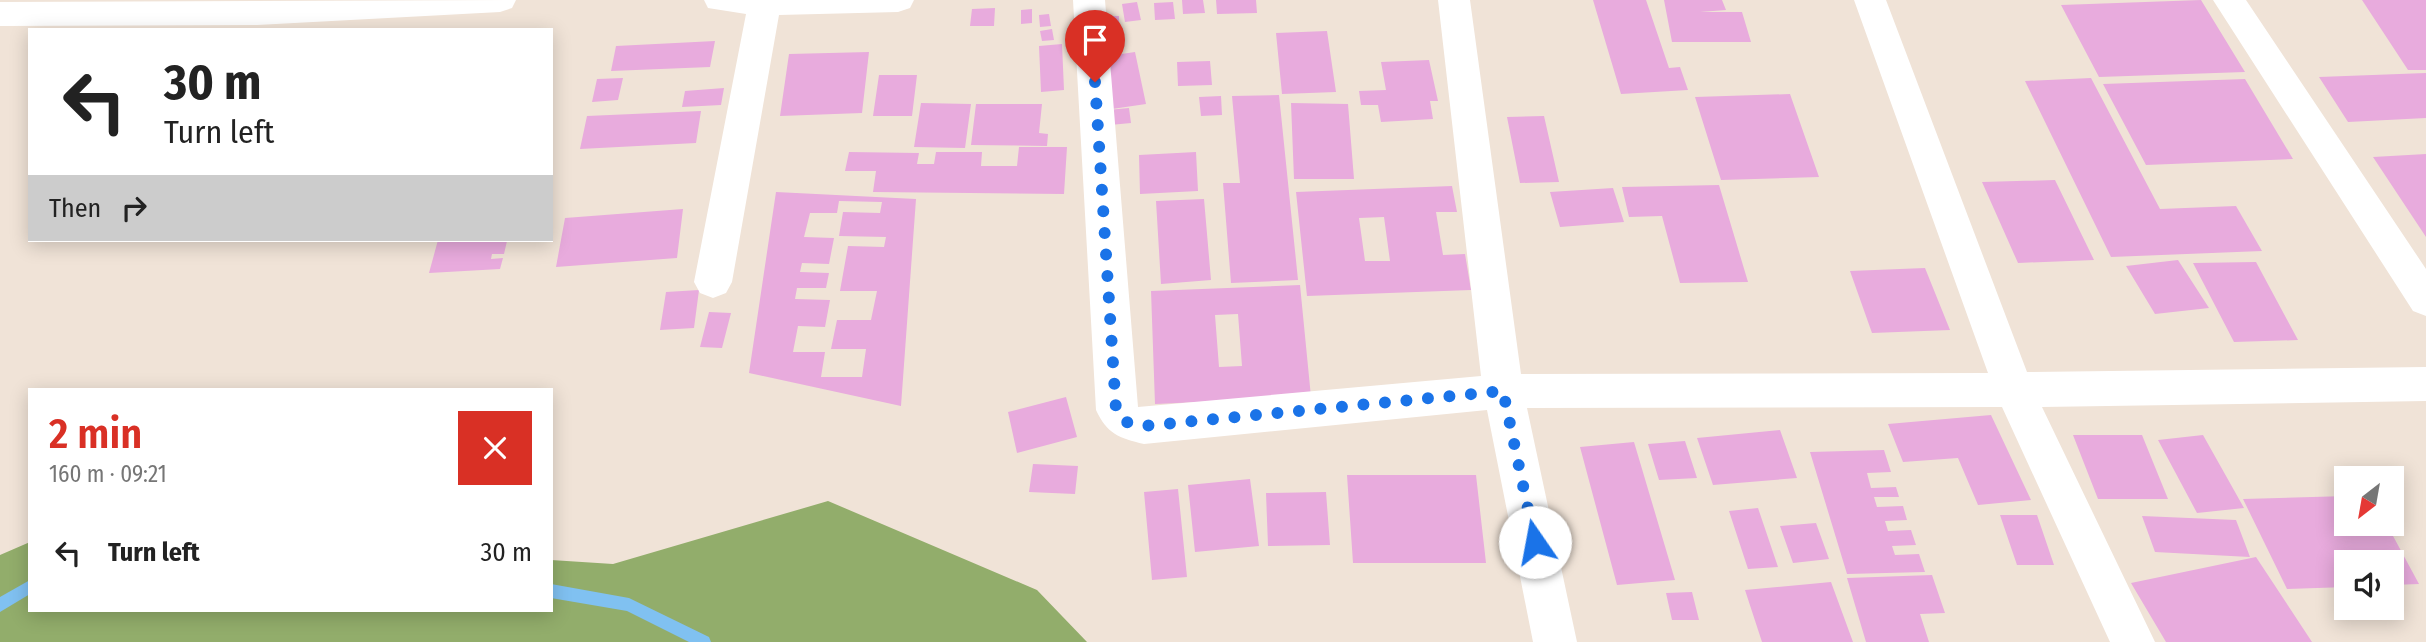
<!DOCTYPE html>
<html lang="en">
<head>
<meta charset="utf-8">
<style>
	:root { --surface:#fff; --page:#f2f2f2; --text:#222; --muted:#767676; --accent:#d93025 }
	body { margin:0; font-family:"Fira Sans Condensed",sans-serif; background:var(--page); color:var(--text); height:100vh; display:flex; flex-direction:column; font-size:26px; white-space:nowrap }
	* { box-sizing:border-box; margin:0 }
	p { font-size:23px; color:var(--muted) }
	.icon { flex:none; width:38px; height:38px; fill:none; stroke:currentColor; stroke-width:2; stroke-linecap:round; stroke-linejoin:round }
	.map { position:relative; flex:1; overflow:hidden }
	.drawer { position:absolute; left:28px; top:388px; width:525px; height:224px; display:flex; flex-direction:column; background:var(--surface); border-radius:0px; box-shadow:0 4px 18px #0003 }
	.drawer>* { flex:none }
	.guide { position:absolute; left:28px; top:28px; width:525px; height:214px; border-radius:0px; box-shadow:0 4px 18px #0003; background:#fff; color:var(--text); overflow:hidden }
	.needle { width:46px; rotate:211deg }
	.controls { position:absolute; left:2334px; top:466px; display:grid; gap:14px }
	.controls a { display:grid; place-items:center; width:70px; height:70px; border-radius:0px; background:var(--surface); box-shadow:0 4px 18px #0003; font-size:35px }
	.pin { position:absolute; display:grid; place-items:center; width:60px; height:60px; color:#fff; margin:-72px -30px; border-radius:50% 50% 50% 0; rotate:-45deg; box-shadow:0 0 7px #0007 }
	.pin .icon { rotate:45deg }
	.me { position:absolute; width:77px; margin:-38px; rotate:348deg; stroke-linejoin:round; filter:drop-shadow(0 0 5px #0008) }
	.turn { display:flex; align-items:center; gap:24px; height:147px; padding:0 21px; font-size:32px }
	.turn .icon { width:91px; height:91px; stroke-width:2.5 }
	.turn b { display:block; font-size:49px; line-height:60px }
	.then { display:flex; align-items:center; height:66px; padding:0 21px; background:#0003; gap:14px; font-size:26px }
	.round { display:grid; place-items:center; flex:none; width:74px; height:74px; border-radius:0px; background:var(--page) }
	.head { display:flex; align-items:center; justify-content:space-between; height:119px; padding:0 21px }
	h1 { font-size:42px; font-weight:600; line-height:52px; color:var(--accent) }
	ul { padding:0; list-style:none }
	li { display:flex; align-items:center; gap:21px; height:91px; padding:0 21px }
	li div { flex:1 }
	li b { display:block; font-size:26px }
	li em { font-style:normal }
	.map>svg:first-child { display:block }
</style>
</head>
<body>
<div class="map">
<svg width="2426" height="642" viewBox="0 0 2426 642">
	<rect width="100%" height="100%" fill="#f0e3d7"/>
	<path fill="#92ad6b" d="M828,501l209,89 50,52h-1087v-87l30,-13v69h521v-51l62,4z"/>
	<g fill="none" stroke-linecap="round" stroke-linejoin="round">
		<path fill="#80c1f1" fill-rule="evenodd" d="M30,580v14l-30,18v-15z
			M551,584l78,14 80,39 2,5h-22l-62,-31 -76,-13z"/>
	</g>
	<path fill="#e8abdd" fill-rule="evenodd" d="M1182,0h21l2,13 -22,1z
		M1216,0h40l1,13 -40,1z
		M1593,0h53l23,68 11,-1 8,23 -67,4z
		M1664,0h58l4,10 -26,2h42l9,30h-79z
		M2201,0l44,72 -146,5 -38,-72z
		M2362,0h64v70h-18z
		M1137,2l4,18 -16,2 -3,-18z
		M1173,2l2,17 -20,1 -1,-17z
		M995,8l-1,18h-24l2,-17z
		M1032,9v14l-11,1v-14z
		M1049,14l2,12 -11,1 -1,-12z
		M1103,16h16v12h-17z
		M1052,29l2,11 -12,1 -2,-10z
		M1327,31l9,61 -54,2 -6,-61z
		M715,41l-5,26 -99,4 5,-25z
		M1062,44l2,46 -23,2 -2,-46z
		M869,52l-7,61 -82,3 9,-62z
		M1135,52l11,52 -34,5 -11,-52z
		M1429,60l9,41h-8l3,18 -52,3 -3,-17h-17l-2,-14 27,-1 -5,-28z
		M1210,61l2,24 -34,1 -1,-24z
		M2426,73v45l-78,4 -29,-45z
		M879,75h38l-5,41h-39z
		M623,78l-5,22 -26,2 5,-23z
		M2091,78l69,131 76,-3 26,45 -151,6 -86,-176z
		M2245,79l48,80 -147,6 -43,-81z
		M724,88l-3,17 -39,2 3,-16z
		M1790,94l29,83 -98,3 -26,-83z
		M1279,95l19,185 -67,3 -8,-100h17l-8,-87z
		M1221,96l1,19 -21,1 -2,-19z
		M921,103l50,1 -6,44 -51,-1z
		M1291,103l57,1 6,75h-60z
		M976,104h66l-3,29 9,1 -1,12 -76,-1z
		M1129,108l2,15 -21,2 -2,-15z
		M701,111l-5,32 -116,6 7,-33z
		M1544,116l15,66 -39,1 -13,-66z
		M1019,147h48l-3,47 -191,-2 3,-21h-31l4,-19 70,1 -2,11h17l2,-12h46l-1,14h36z
		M1196,152l2,39 -58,3 -1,-39z
		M2426,154v83l-53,-80z
		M2055,180l39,80 -76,3 -36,-81z
		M1719,185l29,97 -68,1 -18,-67 -33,1 -7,-30z
		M1452,186l5,26h-21l7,43 22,-1 6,36 -164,6 -11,-104zM1384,217l6,44h-25l-6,-43z
		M1613,188l11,34 -64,5 -10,-35z
		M776,192l140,7 -15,207 -152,-33zM839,201l43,1 -2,11 -37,-1 -4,24 47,1 -2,10 -36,-1 -8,45h37l-6,29h-34l-6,29h35l-4,28h-41l4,-25h-32l5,-26 27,1 5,-27 -35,-1 2,-11h29l3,-15 -29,-1 2,-9 27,1 5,-26 -30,-1 6,-24h27z
		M1204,199l7,81 -50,4 -5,-83z
		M683,209l-6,49 -121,9 9,-49z
		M438,240h57l-1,2 13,-1 -3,13h-12l-1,5 12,-1 -3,11 -71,4z
		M2178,260l31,48 -54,6 -29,-48z
		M2256,262l42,78 -64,2 -41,-79z
		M1925,268l25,62 -78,3 -22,-62z
		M1300,285l11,112 -156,7 -4,-113zM1238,314l4,52 -23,1 -4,-52z
		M699,290l-5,38 -34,2 6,-38z
		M709,312l22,1 -9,35 -22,-1z
		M1066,397l11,40 -60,16 -9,-41z
		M1991,415l40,85 -53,5 -20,-47 -55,4 -15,-38z
		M1780,430l17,48 -84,7 -16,-47z
		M2073,435h69l26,64h-70z
		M2203,435l41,73 -47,5 -39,-73z
		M1685,441l12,37 -38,2 -11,-36z
		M1634,442l41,138 -58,5 -37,-138z
		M1884,450l7,22 -24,1 4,15 25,-1 3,10h-25l3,10 26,-1 4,14 -22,1 3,10 23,-1 5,15 -24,1 3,9 24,-1 6,18 -78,2 -37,-122z
		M1033,464l45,2 -3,28 -46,-2z
		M1347,475h129l10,88h-133z
		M1250,479l9,67 -64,6 -7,-67z
		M1178,489l9,88 -35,3 -8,-88z
		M1326,492l4,53 -62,1 -2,-53z
		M2347,496v27h39l33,61 -27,1v-23h-45v25l-60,2 -44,-90z
		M1758,508l20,59 -30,2 -19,-58z
		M2000,515h37l17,50h-37z
		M2142,516l94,4 14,37 -95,-5z
		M1816,523l13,36 -36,4 -13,-37z
		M2256,557l56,85h-146l-35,-59z
		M1932,575l13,38 -25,1 9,28h-63l-19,-64z
		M1831,582l22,60h-91l-17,-52z
		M1692,592l7,28h-27l-6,-27z"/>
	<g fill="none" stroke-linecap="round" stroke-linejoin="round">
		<path fill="#fff" fill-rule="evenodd" d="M516,0l-4,8 -12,4 -243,13 -257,1v-24z
			M704,0h210l-4,8 -12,4 -119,3 -47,267 -6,11 -13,5 -13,-5 -6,-11 52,-268 -38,-6z
			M1073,0h32l33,407 343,-31 -43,-376h32l51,374 467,-1 -134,-373h32l141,372 399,-5v34l-384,6 113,235h-45l-108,-235 -475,1 50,234h-44l-46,-232 -343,34c-25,-6 -37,-10 -48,-34z
			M2213,0h33l180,269v47l-13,-5z"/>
	</g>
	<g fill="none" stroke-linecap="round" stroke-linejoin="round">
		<path stroke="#1a73e8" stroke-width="12" stroke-dasharray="0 21.6" d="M1095,82l21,328 10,12 18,4 359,-35 32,151"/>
	</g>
</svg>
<div class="controls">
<a><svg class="needle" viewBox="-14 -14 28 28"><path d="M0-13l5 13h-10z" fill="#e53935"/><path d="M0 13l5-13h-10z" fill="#767676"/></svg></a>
<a><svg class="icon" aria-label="sound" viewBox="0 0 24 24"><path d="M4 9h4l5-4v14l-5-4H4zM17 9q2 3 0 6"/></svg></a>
</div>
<div class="pin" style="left:1095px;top:82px;background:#d93025"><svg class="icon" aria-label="arrive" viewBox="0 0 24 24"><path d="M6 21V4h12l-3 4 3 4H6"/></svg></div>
<svg class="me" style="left:1535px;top:542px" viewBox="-20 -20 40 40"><circle r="19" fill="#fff"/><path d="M0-13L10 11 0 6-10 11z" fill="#1a73e8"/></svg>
<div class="guide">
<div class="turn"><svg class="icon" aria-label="left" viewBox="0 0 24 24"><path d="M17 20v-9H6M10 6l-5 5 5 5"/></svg><div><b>30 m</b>Turn left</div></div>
<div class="then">Then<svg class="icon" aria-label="right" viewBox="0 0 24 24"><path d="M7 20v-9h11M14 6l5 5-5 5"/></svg></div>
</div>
<section class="drawer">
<div class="head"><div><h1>2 min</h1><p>160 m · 09:21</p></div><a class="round" style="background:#d93025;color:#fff"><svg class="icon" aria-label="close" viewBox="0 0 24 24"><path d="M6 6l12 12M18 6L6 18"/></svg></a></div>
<ul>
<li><svg class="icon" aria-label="left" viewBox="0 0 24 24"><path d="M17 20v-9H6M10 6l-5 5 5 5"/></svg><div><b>Turn left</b></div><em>30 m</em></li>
</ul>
</section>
</div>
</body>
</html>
